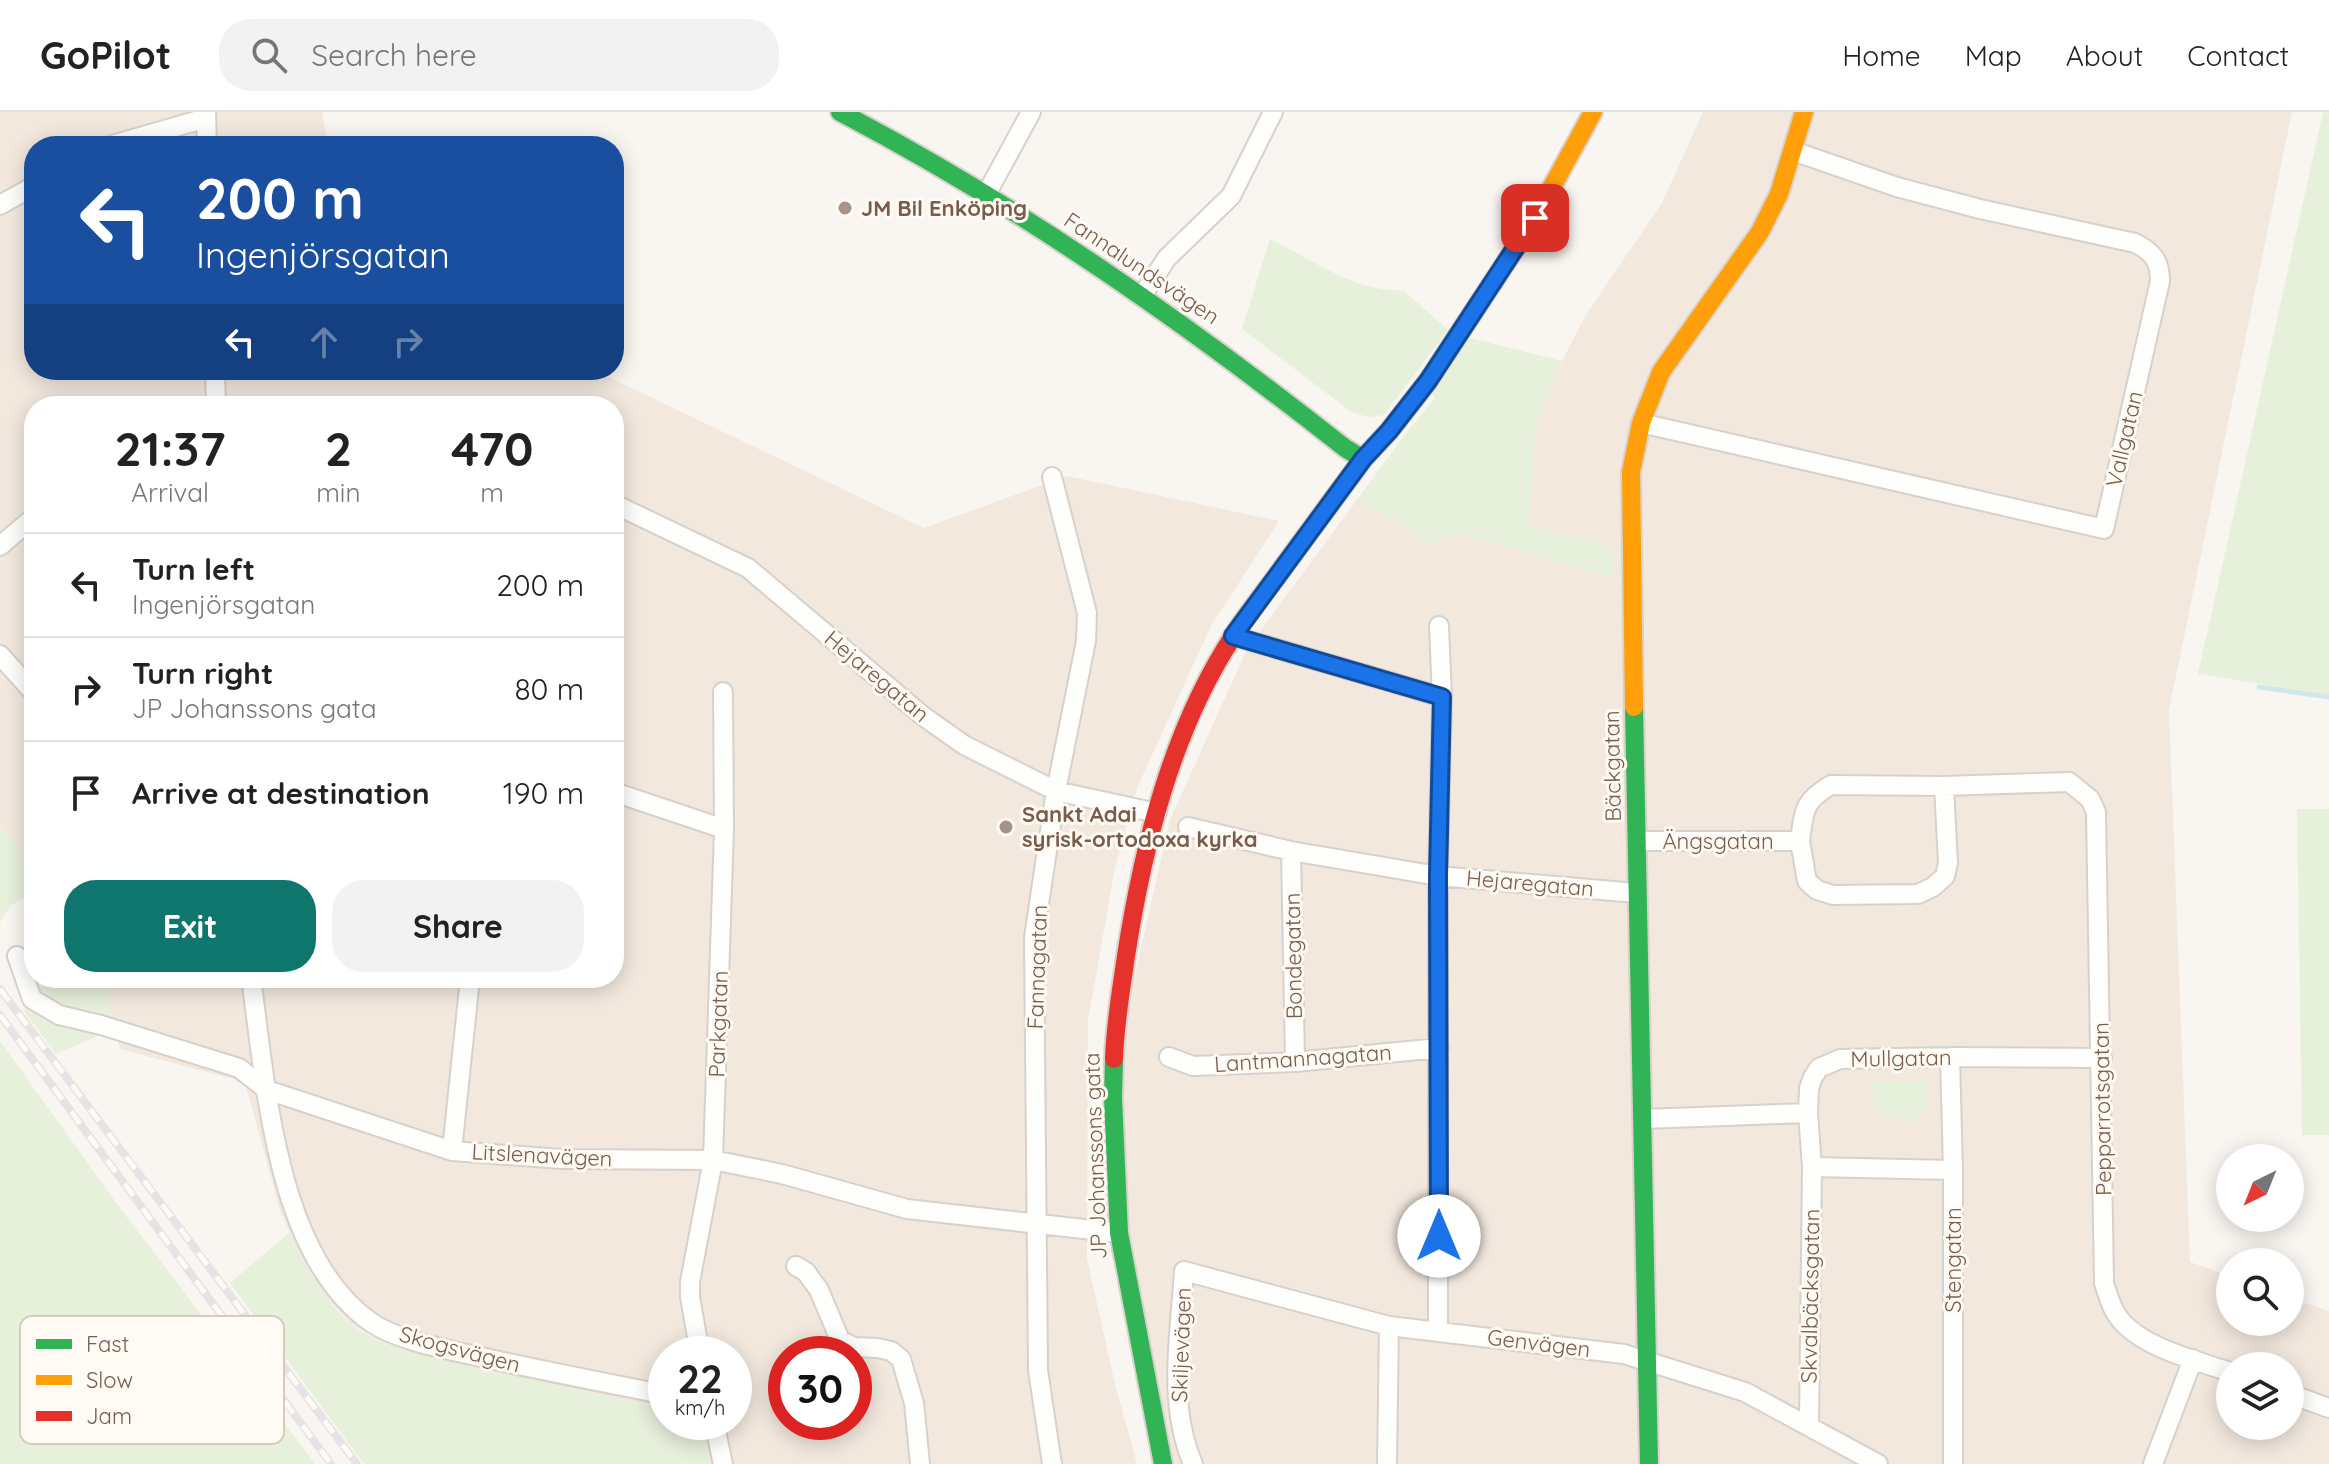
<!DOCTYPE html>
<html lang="en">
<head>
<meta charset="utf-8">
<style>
	:root { --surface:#fff; --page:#f2f2f2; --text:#222; --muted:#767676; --line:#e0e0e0; --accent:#0f766e }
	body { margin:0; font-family:Quicksand,sans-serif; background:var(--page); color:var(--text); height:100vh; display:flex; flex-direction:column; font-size:30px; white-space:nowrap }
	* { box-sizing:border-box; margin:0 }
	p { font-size:26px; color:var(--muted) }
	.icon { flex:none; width:44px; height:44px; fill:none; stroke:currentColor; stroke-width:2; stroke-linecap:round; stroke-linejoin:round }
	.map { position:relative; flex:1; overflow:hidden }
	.drawer { position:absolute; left:24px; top:284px; width:600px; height:592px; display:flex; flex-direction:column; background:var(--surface); border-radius:32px; box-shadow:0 4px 20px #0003 }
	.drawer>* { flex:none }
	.hud { position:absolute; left:24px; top:24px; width:600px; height:244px; border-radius:32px; box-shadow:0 4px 20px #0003; background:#1a4fa0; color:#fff; overflow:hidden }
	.needle { width:52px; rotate:223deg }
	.buttons { position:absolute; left:2216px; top:1032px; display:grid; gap:16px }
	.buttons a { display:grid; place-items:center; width:88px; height:88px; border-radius:50%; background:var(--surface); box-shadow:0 4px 20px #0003; font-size:40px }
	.speed { position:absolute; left:648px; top:1224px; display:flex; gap:16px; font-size:40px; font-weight:700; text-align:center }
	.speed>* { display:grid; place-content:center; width:104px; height:104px; border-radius:50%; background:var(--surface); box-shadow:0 4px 20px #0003; line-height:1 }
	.speed small { font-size:20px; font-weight:400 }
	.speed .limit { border:12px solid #d22; background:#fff; color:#111 }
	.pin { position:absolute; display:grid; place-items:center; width:68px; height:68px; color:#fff; margin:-34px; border-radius:16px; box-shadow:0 4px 12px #0006 }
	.me { position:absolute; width:88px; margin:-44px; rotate:0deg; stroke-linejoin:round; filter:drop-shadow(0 0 6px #0008) }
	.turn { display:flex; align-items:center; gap:28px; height:168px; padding:0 40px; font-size:36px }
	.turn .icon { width:104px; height:104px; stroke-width:2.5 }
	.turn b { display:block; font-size:56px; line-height:68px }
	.lanes { display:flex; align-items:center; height:76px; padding:0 40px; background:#0003; justify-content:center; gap:40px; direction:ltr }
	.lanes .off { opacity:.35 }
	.eta { display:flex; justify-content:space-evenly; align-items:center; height:136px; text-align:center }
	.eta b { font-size:48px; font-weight:800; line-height:56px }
	.primary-button { display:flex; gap:16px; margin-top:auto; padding:16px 40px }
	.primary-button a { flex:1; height:92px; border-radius:32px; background:var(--accent); color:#fff; font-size:32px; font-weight:800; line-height:92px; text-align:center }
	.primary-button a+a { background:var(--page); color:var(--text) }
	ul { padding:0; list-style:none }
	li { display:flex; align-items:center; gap:24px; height:104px; padding:0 40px; border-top:2px solid var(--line) }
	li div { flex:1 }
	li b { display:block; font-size:30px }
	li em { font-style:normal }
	header { display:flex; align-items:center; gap:48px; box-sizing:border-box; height:112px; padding:0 40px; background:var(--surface); border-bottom:2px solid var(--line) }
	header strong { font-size:38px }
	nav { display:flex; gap:44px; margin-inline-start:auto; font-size:28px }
	.search { width:560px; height:72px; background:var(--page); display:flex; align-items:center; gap:20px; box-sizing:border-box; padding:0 28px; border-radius:32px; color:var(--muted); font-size:30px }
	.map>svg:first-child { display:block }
</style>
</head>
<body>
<header>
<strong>GoPilot</strong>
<div class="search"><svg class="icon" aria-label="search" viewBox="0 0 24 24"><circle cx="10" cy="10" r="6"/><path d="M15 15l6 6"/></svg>Search here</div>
<nav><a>Home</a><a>Map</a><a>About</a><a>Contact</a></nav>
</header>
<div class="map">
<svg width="2329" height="1352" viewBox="0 0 2329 1352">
	<rect width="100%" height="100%" fill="#f9f5f0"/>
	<path fill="#f2e8de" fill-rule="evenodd" d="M0,0h322l6,34h-294v224h560l330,158 143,-52 212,45 -68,105 -74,162 -22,80 -27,152 -1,239 28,125 22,80h-427l-10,-42h34v-68h-68v55l-150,-32 -127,-34 -37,-18 -30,-33 -26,-44 -16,-38 -35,-128 -125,-33 -16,-71h510v-572h-580v458l-34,-39zM786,1242h68v68h-68z
		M1703,0h589l-123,598 21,552 40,14v46h60v-24l39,13v153h-1161l-44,-195 -2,-237 48,-212 77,-171 109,-148 52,26 20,18 30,-12 155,45v-31l-85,-21 8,-100 26,-65 25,-48 75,-110zM2230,1254h60v60h-60z"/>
	<path fill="#e7f0db" d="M2323,0h6v583l-131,-21z
		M1270,127c42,20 85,54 133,51l45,40 -64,85 -15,2 -16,-4 -111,-84z
		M1470,226l92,23 -26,65 -8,100 85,21v31l-155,-45 -30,12 -20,-18 -52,-26 50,-68 29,-35 -6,-7z
		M2297,697h32v326h-27z
		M0,713l34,39 -6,31 -18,11 -10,16z
		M52,866h52l12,50 -60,26 -32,-43 6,-16z
		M0,929l117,163 198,260h-315z
		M1925,969l3,25 -17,17 -35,-11 -5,-30z
		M290,1120c14,33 33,67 60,91 22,20 78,32 108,40 69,17 138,31 208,46v13h34l10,42h-346l-134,-181z"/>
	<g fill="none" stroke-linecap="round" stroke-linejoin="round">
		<path stroke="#d0e8ea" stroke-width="5" d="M2259,575l70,10"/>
		<g stroke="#d7d1cb" stroke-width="22">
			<path id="street" d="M206,0l1,34
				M109,34l97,-28
				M987,81l44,-81
				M0,93l34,-19
				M1142,184l25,-38 64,-62 42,-84
				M215,258l1,36
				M1641,311l463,106 56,-248c0,-20 -7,-29 -25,-38l-155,-34 -83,-22 -104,-36
				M1052,365l35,136 -1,28 -30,150 -22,146 4,433 14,94
				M614,392l134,64 175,148 41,29 92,46 101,22
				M0,434l34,-29
				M1233,524l209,61
				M0,543l34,38
				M1944,674l125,-4 21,17 6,13 8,471c3,10 6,20 11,29 19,34 80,48 115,60
				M614,680l110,37
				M1188,715l103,24 147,25 198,17
				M1637,729h163c4,-30 3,-40 31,-56l113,1 4,77 -3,13 -12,11 -15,7 -85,1 -16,-5 -10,-9 -7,-40
				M1291,739l4,211
				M17,844l15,43 27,16 42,10 138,43 28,22 185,61 110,8 151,1 69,14 125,35 212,24
				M251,866c15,107 25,279 121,345 25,17 73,26 104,33 63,14 127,26 190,39
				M1169,945l24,9 102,-4 144,-14
				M1950,945l3,113v294
				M1808,1001l4,54 -3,258
				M1643,1007l165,-6 1,-25 4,-11 6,-9 21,-9 110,-2 152,1
				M452,1039l18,-173
				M1812,1055l141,3
				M796,1154l10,6 13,18 21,50 14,7 23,1 14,3 10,8 13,44 6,61
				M1438,1218v-454l4,-179 -3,-71
				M700,1242l-10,-57v-15l23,-122 11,-331 -1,-137
				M2290,1282l39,14
				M714,1310l9,42
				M1193,1352c-26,-61 -13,-129 -9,-193l205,55 235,28 121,38 133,72
				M1387,1352l2,-138
				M2153,1352l40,-105"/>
		</g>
		<g stroke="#d9d2cb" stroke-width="22">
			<path id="fast" d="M840,0c181,95 345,210 505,336l18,11
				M1634,595l15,757
				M1114,947l-1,39 6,135 44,231"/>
		</g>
		<g stroke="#d9d2cb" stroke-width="22">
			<path id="slow" d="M1284,454l79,-107 26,-28 39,-50 107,-163 58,-106
				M1634,595l-3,-235 10,-49 20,-51 99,-140 19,-38 25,-82"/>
		</g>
		<g stroke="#d9d2cb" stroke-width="22">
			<path id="jam" d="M1114,947c1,-35 7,-68 12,-103 17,-110 46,-227 108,-321 15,-24 34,-46 50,-69"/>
		</g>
		<use href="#street" stroke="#fefefd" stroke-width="18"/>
		<use href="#fast" stroke="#30b455" stroke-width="18"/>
		<use href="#slow" stroke="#ff9f0a" stroke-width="18"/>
		<use href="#jam" stroke="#e5322d" stroke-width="18"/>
		<g stroke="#e6e3e7" stroke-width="8">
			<path id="rail" d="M0,877l357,475
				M0,903l331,449"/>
		</g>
		<use href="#rail" stroke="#fffaf3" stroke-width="5" stroke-dasharray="15" stroke-linecap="butt"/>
	</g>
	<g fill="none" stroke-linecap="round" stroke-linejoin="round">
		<g stroke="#114b97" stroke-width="20">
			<path id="route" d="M1439,1124l-1,-360 4,-179 -209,-61 130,-177 26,-28 39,-50 107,-163"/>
		</g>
		<use href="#route" stroke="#1a73e8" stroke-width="14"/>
	</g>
	<g fill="#a69286" stroke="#fffaf3" stroke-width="3">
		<circle cx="845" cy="96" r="8"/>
		<circle cx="1006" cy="715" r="8"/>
	</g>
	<g text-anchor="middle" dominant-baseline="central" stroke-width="6" stroke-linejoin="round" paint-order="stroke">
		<g font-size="22" font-weight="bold" fill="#7a5c4d" stroke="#fffaf3" text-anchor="start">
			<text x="861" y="96">JM Bil Enköping</text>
			<text x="1022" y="702">Sankt Adai<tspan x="1022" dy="25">syrisk-ortodoxa kyrka</tspan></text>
		</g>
		<g font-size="22" fill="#7a5c4d" stroke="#fffaf3">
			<text transform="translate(1142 156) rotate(34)">Fannalundsvägen</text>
			<text transform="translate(2124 327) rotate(-77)">Vallgatan</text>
			<text transform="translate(877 564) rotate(40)">Hejaregatan</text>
			<text transform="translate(1612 654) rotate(-91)">Bäckgatan</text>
			<text x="1718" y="729">Ängsgatan</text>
			<text transform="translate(1530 771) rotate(5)">Hejaregatan</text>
			<text transform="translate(1293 844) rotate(-91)">Bondegatan</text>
			<text transform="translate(1037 855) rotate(-88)">Fannagatan</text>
			<text transform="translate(718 912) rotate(-88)">Parkgatan</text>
			<text transform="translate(1303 946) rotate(-4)">Lantmannagatan</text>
			<text transform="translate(1901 946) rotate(-1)">Mullgatan</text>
			<text transform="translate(2102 997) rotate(-91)">Pepparrotsgatan</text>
			<text transform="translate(542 1043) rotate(3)">Litslenavägen</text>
			<text transform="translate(1095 1044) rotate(-92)">JP Johanssons gata</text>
			<text transform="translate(1953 1148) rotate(-90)">Stengatan</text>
			<text transform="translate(1810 1184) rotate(-89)">Skvalbäcksgatan</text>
			<text transform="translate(1539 1231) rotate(7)">Genvägen</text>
			<text transform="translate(1181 1233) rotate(-88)">Skiljevägen</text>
			<text transform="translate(460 1237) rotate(15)">Skogsvägen</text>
		</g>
	</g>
	<rect x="20" y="1204" width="264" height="128" rx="12" fill="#fffaf3" stroke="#d7cbc1" stroke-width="2"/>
	<rect x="36" y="1227" width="36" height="10" fill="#30b455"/>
	<rect x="36" y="1263" width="36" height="10" fill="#ff9f0a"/>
	<rect x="36" y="1299" width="36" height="10" fill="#e5322d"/>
	<g font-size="22" fill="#7a5c4d">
		<text x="86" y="1240">Fast</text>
		<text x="86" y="1276">Slow</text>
		<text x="86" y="1312">Jam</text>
	</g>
</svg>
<div class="buttons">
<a><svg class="needle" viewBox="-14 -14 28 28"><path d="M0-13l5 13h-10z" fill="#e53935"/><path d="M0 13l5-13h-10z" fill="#767676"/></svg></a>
<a><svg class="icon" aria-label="search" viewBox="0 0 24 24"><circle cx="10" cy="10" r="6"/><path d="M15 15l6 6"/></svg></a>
<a><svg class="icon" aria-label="layers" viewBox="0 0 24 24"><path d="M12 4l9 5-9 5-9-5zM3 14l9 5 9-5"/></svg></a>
</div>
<div class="speed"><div>22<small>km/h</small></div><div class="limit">30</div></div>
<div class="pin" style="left:1535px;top:106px;background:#d93025"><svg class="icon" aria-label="arrive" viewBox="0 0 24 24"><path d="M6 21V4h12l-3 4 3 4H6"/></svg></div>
<svg class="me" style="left:1439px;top:1124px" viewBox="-20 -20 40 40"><circle r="19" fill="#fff"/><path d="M0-13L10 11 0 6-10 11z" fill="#1a73e8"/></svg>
<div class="hud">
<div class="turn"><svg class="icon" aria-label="left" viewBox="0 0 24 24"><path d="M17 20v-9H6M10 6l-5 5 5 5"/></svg><div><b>200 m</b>Ingenjörsgatan</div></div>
<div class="lanes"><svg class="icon" aria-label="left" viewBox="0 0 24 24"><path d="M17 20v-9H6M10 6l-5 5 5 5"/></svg><svg class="icon off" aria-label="ahead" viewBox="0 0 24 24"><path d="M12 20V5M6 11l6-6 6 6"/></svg><svg class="icon off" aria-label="right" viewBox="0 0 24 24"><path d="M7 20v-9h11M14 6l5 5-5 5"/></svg></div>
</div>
<section class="drawer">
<div class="eta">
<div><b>21:37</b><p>Arrival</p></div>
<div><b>2</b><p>min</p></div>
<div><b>470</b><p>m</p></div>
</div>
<ul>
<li><svg class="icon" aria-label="left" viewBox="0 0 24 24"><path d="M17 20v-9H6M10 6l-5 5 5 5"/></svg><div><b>Turn left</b><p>Ingenjörsgatan</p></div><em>200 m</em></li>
<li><svg class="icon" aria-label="right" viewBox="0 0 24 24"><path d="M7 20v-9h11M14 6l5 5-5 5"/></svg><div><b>Turn right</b><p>JP Johanssons gata</p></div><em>80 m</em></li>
<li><svg class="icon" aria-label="arrive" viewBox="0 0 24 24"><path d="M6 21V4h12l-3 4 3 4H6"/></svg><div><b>Arrive at destination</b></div><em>190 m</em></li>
</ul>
<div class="primary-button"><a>Exit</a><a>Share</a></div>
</section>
</div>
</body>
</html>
